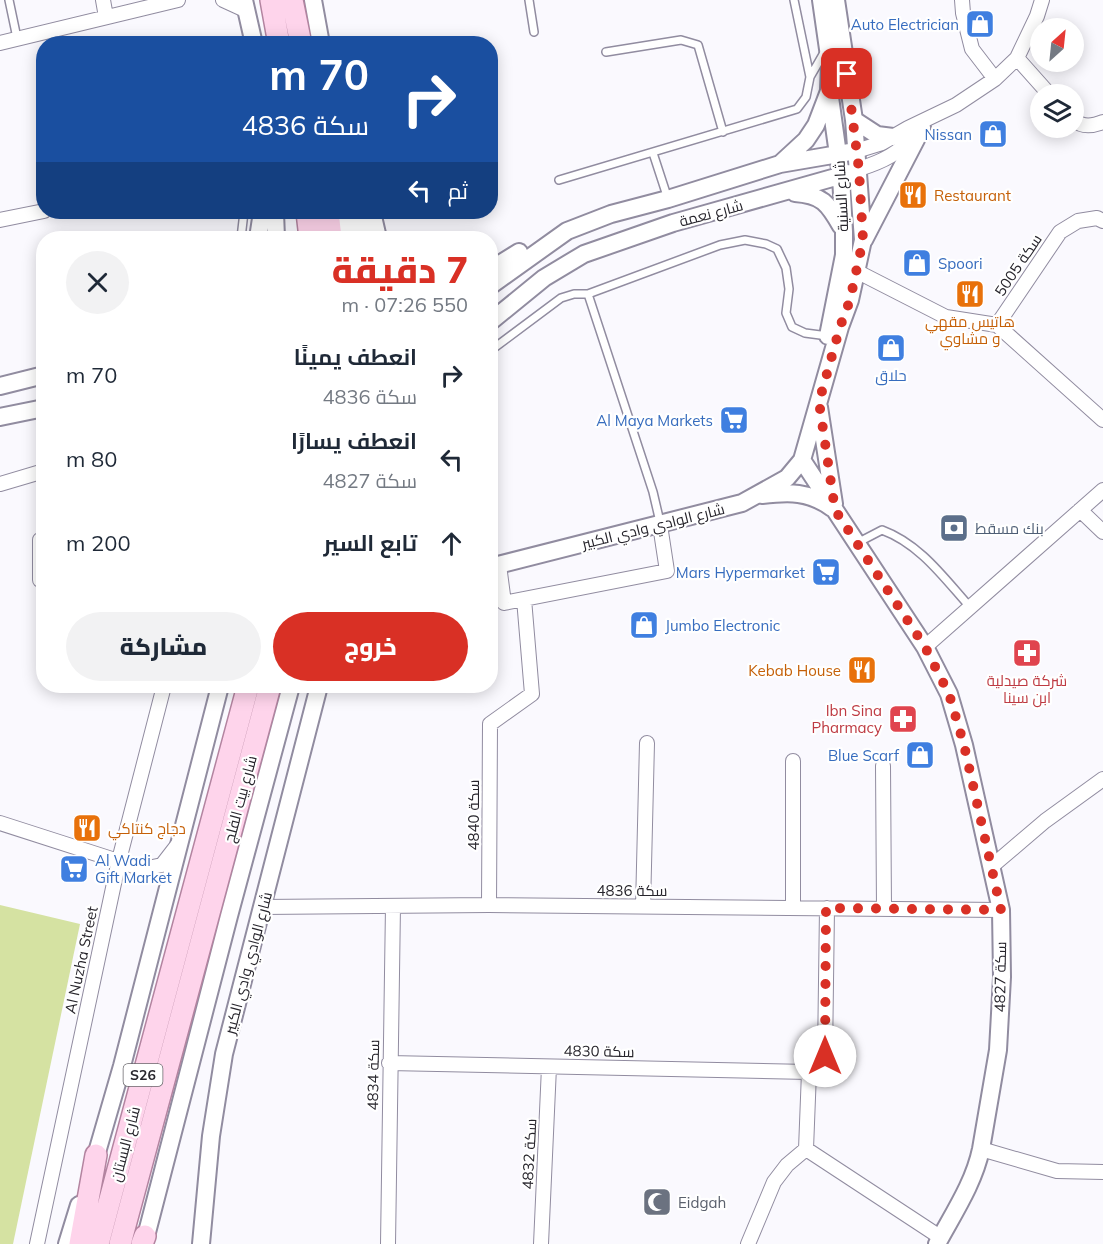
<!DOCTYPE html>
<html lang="ar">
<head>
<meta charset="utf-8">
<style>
	:root { --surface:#fff; --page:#f2f2f3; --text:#1f2937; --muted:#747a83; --accent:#d93025 }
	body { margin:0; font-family:Mulish,Cairo,sans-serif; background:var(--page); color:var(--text); direction:rtl; height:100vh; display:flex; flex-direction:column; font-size:22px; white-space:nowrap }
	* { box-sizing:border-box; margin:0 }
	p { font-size:20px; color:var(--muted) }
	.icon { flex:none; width:33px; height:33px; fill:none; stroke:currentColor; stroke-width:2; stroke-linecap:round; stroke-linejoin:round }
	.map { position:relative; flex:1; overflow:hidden; direction:ltr }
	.side { position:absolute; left:36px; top:231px; width:462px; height:462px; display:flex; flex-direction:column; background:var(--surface); border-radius:24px; box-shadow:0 3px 15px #0003; direction:rtl }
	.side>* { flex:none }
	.hud { position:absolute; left:36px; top:36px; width:462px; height:183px; border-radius:24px; box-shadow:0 3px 15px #0003; direction:rtl; background:#1a4fa0; color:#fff; overflow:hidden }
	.needle { width:39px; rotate:27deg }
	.fabs { position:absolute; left:1030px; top:18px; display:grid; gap:12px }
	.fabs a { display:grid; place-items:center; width:54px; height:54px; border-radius:50%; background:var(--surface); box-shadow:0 3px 15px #0003; font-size:30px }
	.pin { position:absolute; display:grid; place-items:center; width:51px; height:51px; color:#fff; margin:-26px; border-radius:12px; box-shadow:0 3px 9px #0006 }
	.me { position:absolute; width:66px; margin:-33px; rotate:0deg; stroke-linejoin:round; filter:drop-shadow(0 0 4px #0008) }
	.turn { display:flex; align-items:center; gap:21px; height:126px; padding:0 30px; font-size:27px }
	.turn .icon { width:78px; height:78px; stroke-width:2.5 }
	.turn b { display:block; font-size:42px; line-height:51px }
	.then { display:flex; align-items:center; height:57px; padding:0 30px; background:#0003; gap:12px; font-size:22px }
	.round { display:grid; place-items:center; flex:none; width:63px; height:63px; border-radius:32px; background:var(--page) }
	.headline { display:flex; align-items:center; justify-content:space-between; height:102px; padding:0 30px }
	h1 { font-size:36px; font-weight:800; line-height:45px; color:var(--accent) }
	.action { display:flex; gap:12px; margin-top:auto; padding:12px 30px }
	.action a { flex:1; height:69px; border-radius:36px; background:var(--accent); color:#fff; font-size:24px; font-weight:800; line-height:69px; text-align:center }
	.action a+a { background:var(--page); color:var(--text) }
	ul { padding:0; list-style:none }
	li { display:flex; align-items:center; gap:18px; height:84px; padding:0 30px }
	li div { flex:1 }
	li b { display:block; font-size:22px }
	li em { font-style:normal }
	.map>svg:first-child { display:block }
</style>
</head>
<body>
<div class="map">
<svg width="1103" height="1244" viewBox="0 0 1103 1244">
	<rect width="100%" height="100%" fill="#faf9fe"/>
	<path fill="#d5e2a2" d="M0,905l80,19 -67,320h-13z"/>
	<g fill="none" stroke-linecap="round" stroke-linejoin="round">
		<g stroke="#918ca0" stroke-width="10">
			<path id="service" d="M9,0l8,38
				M529,0l5,32
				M606,52l75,-12 17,5 25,87
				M810,77l15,-26
				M653,153l15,46
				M559,180l238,-71 9,-12 4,-20 -16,-77
				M241,238l3,-26
				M588,294l132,-49 25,-5 21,4 11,5 9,19 3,21 -3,24 6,14 13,6 23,3
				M490,351l71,-53 13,-4h14l65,198 7,30
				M857,543l25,-13c38,14 62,48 88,77"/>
		</g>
		<g stroke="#918ca0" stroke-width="16">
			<path id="minor" d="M103,0l3,17
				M223,0l24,11
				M962,0l1,13 9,36 23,30
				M0,43l178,-43
				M1017,58l32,36
				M1074,120c9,8 19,6 29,2
				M856,151l26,-8 26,-15 48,-23 39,-26 22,-21 20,-42 5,-16
				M859,169c25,-8 39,-15 58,-36
				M0,220l44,-9
				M856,271l90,46 51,8 106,95
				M997,325l63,-93 18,-11 19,-3 6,3
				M0,484l44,-13
				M1080,510l23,22
				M499,565l5,38 163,-32 -7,-46
				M40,580v-40l4,-2
				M925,647l178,-157
				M793,761v146
				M883,766l1,143
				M0,823l143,46 19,-4 17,-22
				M991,867l54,-46 58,-42
				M489,905l1,-181 42,-30 -8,-95
				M262,907l227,-2 512,5
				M643,907l4,-164
				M389,1063l420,9 14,-5 2,-11 2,-148
				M809,1072l-3,77 134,88
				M981,1149l76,22 46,1
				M37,1244l82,-384 45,-174
				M388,1244l5,-338
				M541,1244l8,-177
				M748,1244l26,-62 13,-17 19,-16"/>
		</g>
		<g stroke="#918ca0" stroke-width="20">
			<path id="tertiary" d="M244,0l10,44
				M313,0l8,44
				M821,0l9,63 -1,27 12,86 3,56v23l-16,81
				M854,120l23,15 16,2
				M780,164l26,-24 10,-15 13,-34
				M795,193c27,2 33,10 46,33
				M275,212l1,26
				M344,212l3,26
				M360,212l3,26
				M372,212l6,26
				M258,238l4,-26
				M864,240l58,-112
				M490,270l29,-18
				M490,286l77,-55 44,-17 57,-15 112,-35 70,-12
				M490,322l54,-44 40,-24 89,-31 177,-50
				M0,386l44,-11
				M819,407l15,97
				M0,417l44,-9
				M802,460l123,187 24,47 15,51 37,165 1,67 -4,73 -17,99c-7,34 -28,65 -44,95
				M762,495c27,-3 47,-4 70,13
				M490,567l252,-64 45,-25 15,-18 38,-133 10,-27 13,-60 -9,-120 -18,-120
				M93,1166l29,-100 98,-380
				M67,1244l12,-39
				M144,1244l85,-328 62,-230
				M201,1244l10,-108 13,-82 95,-368"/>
		</g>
		<g stroke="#b384a0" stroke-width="24">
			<path id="primary" d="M271,0l8,44
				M292,0l9,44
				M307,212l3,26
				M328,212l3,26
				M80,1244l16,-89
				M98,1244l150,-558
				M120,1244l150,-558
				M142,1244l3,-8"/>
		</g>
		<use href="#service" stroke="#fff" stroke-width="7"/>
		<use href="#minor" stroke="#fff" stroke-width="14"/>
		<use href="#tertiary" stroke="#fff" stroke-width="16"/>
		<use href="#primary" stroke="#fed4eb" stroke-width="21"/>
	</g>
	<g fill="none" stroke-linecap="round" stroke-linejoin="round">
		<path stroke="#d93025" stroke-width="10" stroke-dasharray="0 18" d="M825,1056l1,-148 175,2 -37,-165 -15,-51 -24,-47 -90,-137 -16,-108 21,-75 10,-27 13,-60 -4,-70 -12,-96"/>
	</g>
	<defs>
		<g id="shop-square" transform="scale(1.5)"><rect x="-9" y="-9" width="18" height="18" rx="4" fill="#3f7fe0" stroke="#fff"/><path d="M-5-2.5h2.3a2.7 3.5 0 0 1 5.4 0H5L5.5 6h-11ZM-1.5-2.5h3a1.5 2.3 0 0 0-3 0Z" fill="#fff"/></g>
		<g id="restaurant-square" transform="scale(1.5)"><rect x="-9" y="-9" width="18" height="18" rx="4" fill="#e8710a" stroke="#fff"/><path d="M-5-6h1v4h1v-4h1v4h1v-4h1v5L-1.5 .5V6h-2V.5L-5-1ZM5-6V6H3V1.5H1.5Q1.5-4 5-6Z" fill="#fff"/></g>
		<g id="supermarket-square" transform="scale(1.5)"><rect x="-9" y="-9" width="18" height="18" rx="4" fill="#3f7fe0" stroke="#fff"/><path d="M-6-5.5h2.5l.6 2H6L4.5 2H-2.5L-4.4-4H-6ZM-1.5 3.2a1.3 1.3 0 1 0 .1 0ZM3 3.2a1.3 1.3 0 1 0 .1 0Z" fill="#fff"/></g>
		<g id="bank-square" transform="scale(1.5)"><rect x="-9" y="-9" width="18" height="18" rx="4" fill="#5c6f8a" stroke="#fff"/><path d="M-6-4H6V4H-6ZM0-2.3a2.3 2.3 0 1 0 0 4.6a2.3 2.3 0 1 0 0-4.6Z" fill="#fff"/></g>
		<g id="pharmacy-square" transform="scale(1.5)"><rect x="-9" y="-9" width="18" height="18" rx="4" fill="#e0444e" stroke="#fff"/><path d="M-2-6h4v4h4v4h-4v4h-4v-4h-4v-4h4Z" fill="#fff"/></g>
		<g id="mosque-square" transform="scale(1.5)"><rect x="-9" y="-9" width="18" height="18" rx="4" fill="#6b7280" stroke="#fff"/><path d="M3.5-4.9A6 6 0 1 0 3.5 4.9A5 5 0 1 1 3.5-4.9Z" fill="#fff"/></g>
	</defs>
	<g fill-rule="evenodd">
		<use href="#shop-square" x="980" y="24"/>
		<use href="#shop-square" x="993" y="134"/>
		<use href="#restaurant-square" x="913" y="195"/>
		<use href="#shop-square" x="917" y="263"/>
		<use href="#restaurant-square" x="970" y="294"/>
		<use href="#shop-square" x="891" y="348"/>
		<use href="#supermarket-square" x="734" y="420"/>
		<use href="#bank-square" x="954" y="528"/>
		<use href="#supermarket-square" x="826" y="572"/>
		<use href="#shop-square" x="644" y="625"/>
		<use href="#pharmacy-square" x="1027" y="653"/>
		<use href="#restaurant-square" x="862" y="670"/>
		<use href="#pharmacy-square" x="903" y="719"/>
		<use href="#shop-square" x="920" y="755"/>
		<use href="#restaurant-square" x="87" y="828"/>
		<use href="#supermarket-square" x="74" y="869"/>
		<use href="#mosque-square" x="657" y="1202"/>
	</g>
	<g text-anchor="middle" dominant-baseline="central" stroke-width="4.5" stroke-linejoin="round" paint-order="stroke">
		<rect fill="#fff" stroke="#68666b" stroke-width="1.5" x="123.5" y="1064" width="39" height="22" rx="4.5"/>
		<g font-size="14" font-weight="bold" fill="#27252c">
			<text x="143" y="1075">S26</text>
		</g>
		<g font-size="15" fill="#366cbe" stroke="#fff" text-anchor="end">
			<text x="959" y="24">Auto Electrician</text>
			<text x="972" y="134">Nissan</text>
			<text x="938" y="263" text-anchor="start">Spoori</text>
			<text x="891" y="375" text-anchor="middle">حلاق</text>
			<text x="713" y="420">Al Maya Markets</text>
			<text x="805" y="572">Mars Hypermarket</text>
			<text x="665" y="625" text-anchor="start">Jumbo Electronic</text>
			<text x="899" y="755">Blue Scarf</text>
			<text x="95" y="860" text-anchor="start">Al Wadi<tspan x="95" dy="17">Gift Market</tspan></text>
		</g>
		<g font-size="15" fill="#c56008" stroke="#fff" text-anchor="start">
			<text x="934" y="195">Restaurant</text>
			<text x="970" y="321" text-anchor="middle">هاتيس مقهي<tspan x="970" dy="17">و مشاوي</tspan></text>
			<text x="841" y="670" text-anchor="end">Kebab House</text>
			<text x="108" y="828">دجاج كنتاكي</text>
		</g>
		<g font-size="15" fill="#27252c" stroke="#fff">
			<text transform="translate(841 196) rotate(-93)">شارع السنية</text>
			<text transform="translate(711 213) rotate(-15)">شارع نعمة</text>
			<text transform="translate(1018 265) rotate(-56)">سكة 5005</text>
			<text transform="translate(653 526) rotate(-14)">شارع الوادي وادي الكبير</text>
			<text transform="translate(240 799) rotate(-75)">شارع بيت الفلج</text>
			<text transform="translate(473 815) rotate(-90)">سكة 4840</text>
			<text x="632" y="890">سكة 4836</text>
			<text transform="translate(81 960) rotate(-78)">Al Nuzha Street</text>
			<text transform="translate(248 963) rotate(-75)">شارع الوادي وادي الكبير</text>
			<text transform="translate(1000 977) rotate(-89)">سكة 4827</text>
			<text transform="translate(599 1051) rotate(1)">سكة 4830</text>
			<text transform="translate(373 1075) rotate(-89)">سكة 4834</text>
			<text transform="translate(125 1144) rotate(-75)">شارع البستان</text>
			<text transform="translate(529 1154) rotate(-87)">سكة 4832</text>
		</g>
		<g font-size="15" fill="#4e5e75" stroke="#fff" text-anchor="start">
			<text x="975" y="528">بنك مسقط</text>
		</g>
		<g font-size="15" fill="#be3a42" stroke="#fff">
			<text x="1027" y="680">شركة صيدلية<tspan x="1027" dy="17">ابن سينا</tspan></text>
			<text x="882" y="710" text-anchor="end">Ibn Sina<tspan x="882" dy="17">Pharmacy</tspan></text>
		</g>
		<g font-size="15" fill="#5b616d" stroke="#fff" text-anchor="start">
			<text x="678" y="1202">Eidgah</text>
		</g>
	</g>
</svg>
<div class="fabs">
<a><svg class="needle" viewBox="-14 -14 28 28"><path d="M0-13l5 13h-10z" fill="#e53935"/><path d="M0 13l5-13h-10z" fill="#747a83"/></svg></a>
<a><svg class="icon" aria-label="layers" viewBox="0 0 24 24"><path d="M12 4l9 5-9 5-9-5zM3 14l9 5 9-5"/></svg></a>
</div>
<div class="pin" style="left:847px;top:74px;background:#d93025"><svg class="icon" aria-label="arrive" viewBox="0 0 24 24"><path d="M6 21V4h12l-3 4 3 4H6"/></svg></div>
<svg class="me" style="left:825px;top:1056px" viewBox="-20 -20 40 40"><circle r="19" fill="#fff"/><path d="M0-13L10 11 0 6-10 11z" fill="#d93025"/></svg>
<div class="hud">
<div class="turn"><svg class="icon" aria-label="right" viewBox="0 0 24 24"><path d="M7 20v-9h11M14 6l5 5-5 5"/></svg><div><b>70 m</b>سكة 4836</div></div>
<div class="then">ثم<svg class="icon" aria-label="left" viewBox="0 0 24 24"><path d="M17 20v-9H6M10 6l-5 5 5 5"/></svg></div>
</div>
<section class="side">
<div class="headline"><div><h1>7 دقيقة</h1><p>550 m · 07:26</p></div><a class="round"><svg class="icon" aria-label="close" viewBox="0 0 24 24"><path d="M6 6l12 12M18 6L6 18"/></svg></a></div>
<ul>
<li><svg class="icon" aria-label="right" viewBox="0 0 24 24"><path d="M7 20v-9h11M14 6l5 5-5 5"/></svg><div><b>انعطف يمينًا</b><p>سكة 4836</p></div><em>70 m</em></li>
<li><svg class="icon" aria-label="left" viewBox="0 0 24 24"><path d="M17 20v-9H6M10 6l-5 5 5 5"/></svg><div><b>انعطف يسارًا</b><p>سكة 4827</p></div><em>80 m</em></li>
<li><svg class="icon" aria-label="ahead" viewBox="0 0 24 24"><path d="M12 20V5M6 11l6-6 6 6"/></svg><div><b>تابع السير</b></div><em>200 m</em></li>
</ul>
<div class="action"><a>خروج</a><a>مشاركة</a></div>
</section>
</div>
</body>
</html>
